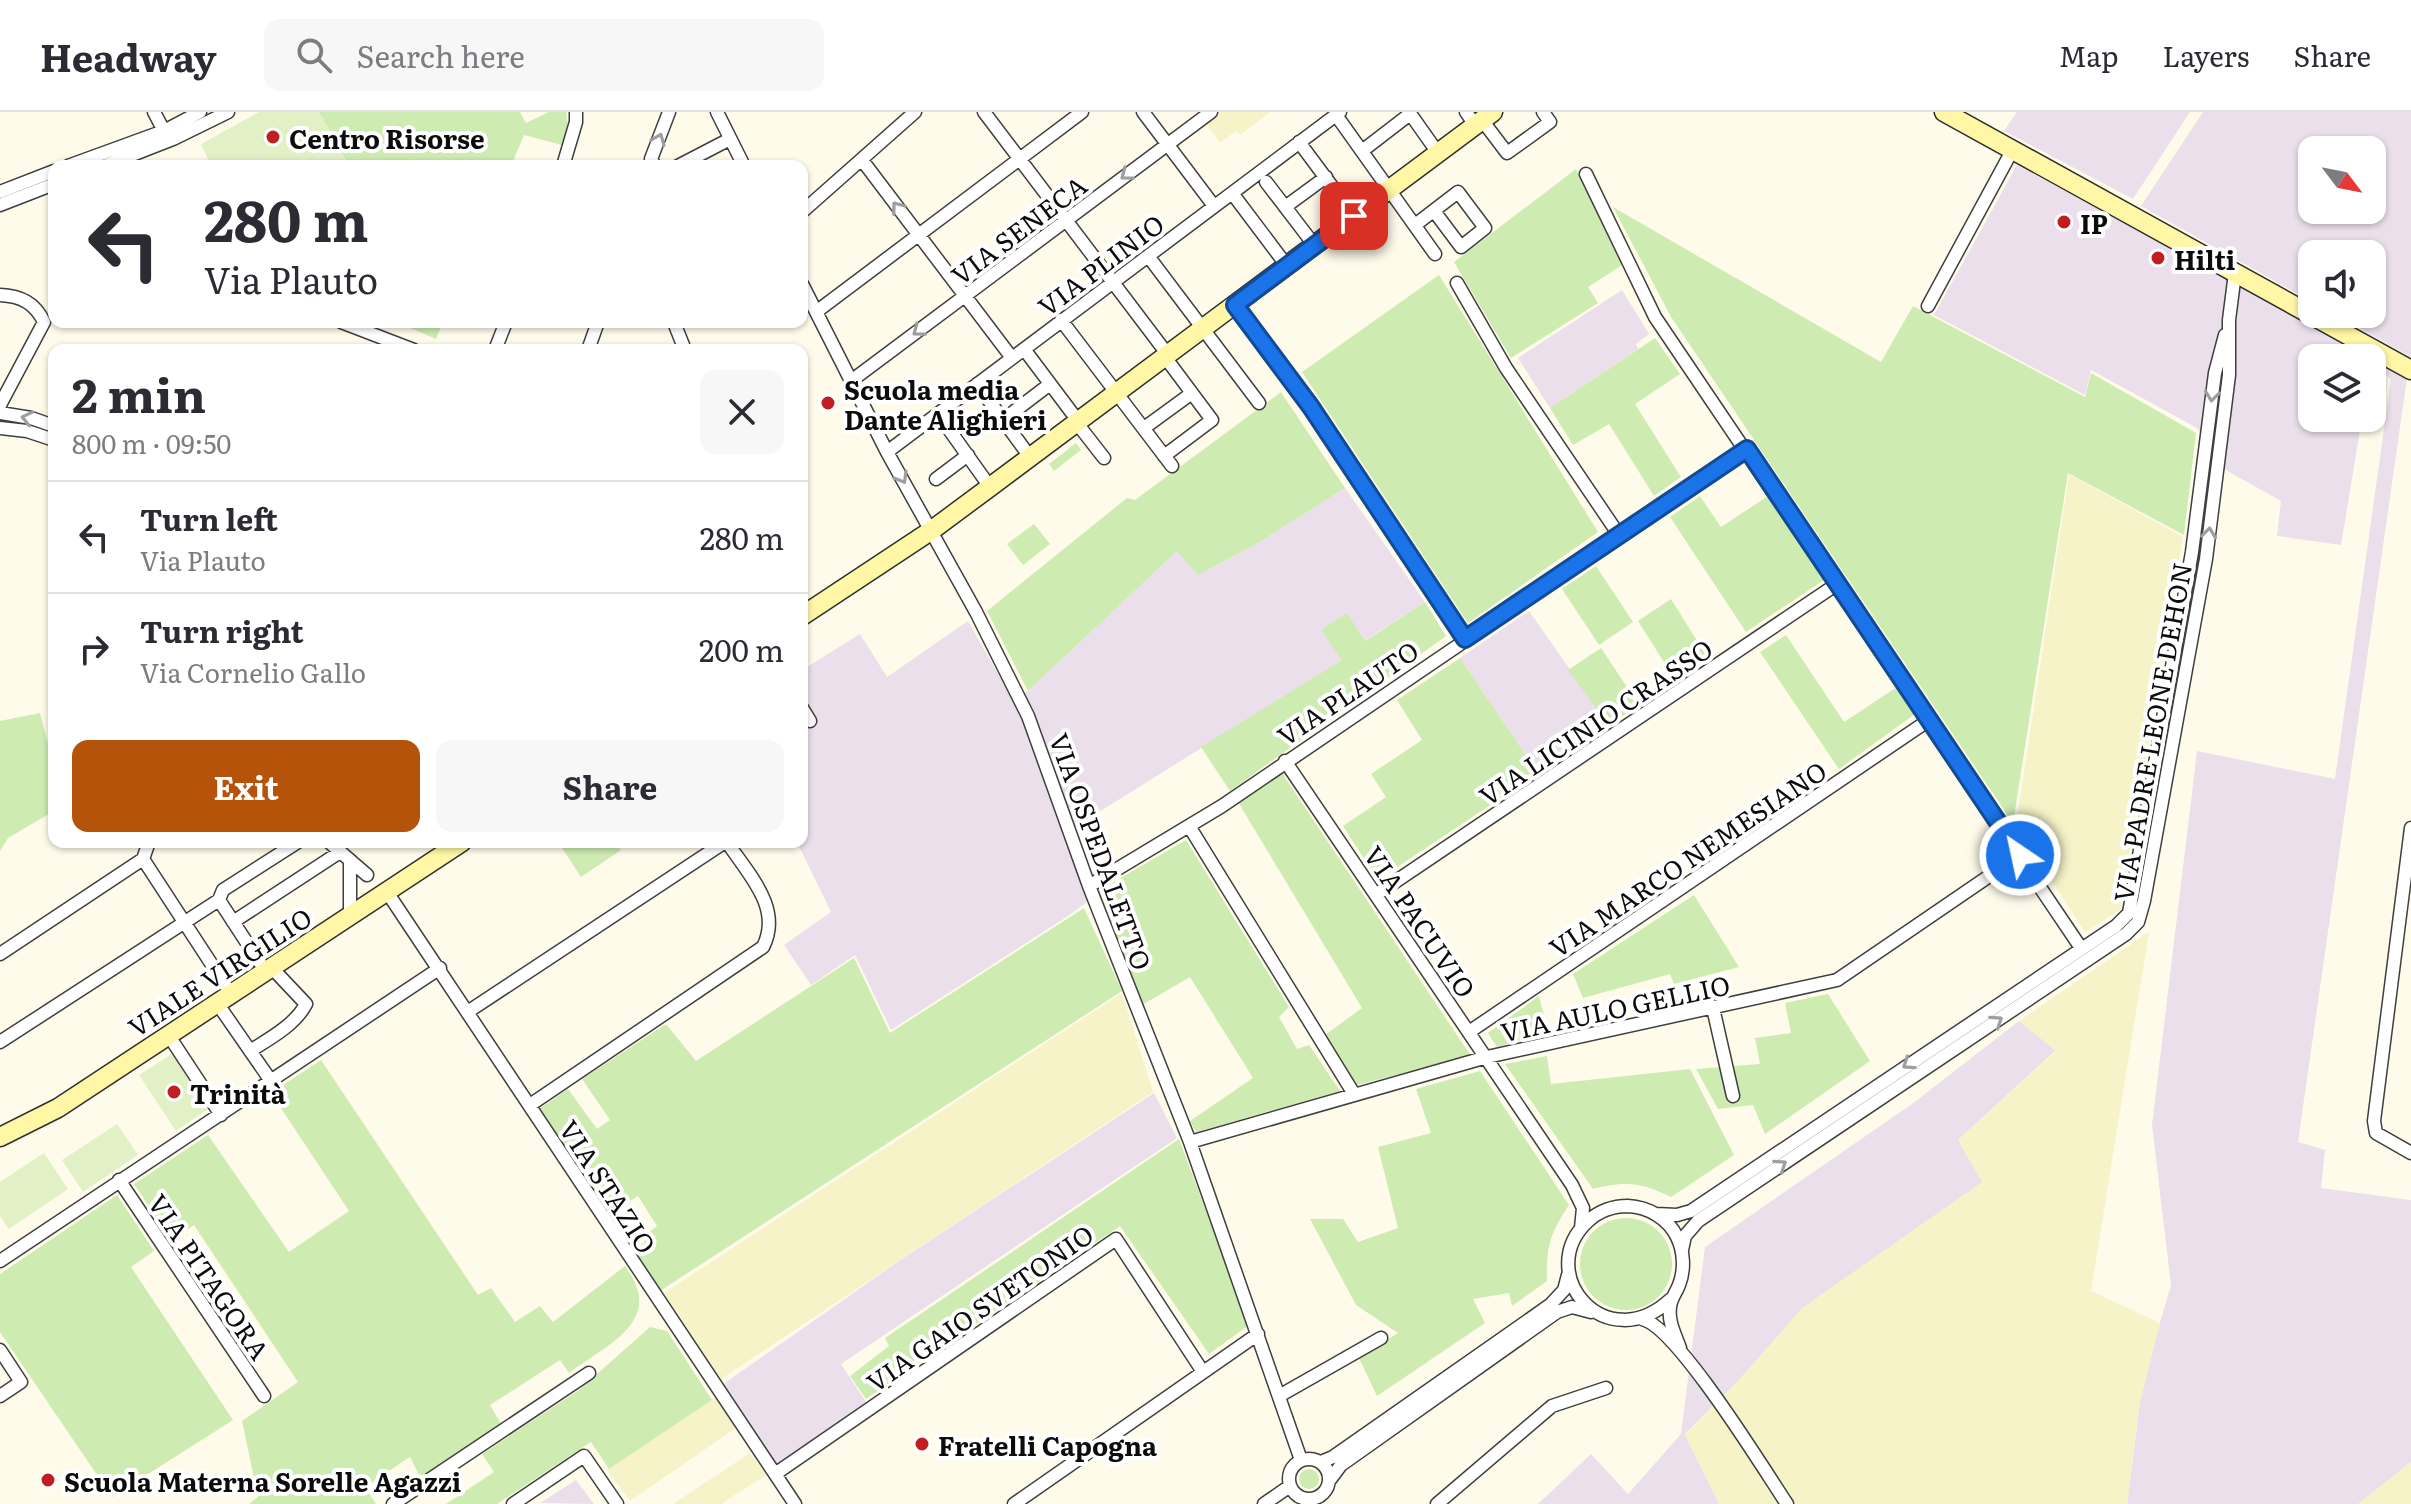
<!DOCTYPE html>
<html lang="en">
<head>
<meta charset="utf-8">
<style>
	:root { --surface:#fff; --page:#f7f7f7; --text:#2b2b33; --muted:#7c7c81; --line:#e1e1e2; --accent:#b45309 }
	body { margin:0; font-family:Literata,serif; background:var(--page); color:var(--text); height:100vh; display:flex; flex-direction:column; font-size:30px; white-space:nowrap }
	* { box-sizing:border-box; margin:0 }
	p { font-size:26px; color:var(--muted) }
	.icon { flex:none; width:44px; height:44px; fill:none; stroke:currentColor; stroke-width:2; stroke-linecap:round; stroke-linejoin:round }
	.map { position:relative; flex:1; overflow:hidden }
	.side { position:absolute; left:48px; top:232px; width:760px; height:504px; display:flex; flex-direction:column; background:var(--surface); border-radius:16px; box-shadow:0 2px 6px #0004 }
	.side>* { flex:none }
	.banner { position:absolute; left:48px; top:48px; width:760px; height:168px; border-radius:16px; box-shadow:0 2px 6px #0004; background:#fff; color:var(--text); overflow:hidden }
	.needle { width:52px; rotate:122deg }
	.tools { position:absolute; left:2298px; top:24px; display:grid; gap:16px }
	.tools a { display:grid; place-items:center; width:88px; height:88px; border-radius:16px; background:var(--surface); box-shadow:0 2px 6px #0004; font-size:40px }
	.pin { position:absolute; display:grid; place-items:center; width:68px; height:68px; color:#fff; margin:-34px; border-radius:16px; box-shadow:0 4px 12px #0006 }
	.me { position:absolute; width:88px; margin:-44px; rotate:326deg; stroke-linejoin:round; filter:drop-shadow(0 0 6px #0008) }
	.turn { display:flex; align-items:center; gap:28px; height:168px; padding:0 24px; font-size:36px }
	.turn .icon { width:104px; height:104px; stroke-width:2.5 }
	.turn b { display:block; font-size:56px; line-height:68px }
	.round { display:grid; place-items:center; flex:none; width:84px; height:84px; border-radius:16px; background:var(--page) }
	.overview { display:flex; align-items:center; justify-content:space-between; height:136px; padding:0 24px }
	h1 { font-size:48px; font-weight:700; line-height:60px }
	.primary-button { display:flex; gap:16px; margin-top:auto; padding:16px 24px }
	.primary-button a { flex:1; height:92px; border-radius:16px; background:var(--accent); color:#fff; font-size:32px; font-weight:700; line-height:92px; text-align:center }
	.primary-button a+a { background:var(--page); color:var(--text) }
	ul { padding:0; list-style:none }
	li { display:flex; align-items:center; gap:24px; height:112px; padding:0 24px; border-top:2px solid var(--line) }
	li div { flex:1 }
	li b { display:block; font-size:30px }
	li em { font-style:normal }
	header { display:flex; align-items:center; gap:48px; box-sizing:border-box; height:112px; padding:0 40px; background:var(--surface); border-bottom:2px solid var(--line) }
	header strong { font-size:38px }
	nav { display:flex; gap:44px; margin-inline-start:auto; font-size:28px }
	.search { width:560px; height:72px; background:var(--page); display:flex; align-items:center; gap:20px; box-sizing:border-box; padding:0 28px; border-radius:16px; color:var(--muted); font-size:30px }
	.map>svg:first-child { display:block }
</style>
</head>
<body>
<header>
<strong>Headway</strong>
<div class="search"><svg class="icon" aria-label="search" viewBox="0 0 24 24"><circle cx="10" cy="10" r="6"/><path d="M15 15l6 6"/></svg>Search here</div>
<nav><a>Map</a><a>Layers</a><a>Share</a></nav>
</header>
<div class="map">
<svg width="2411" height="1392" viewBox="0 0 2411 1392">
	<rect width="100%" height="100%" fill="#fffbea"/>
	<path fill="#eadfeb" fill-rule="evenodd" d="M2017,0h173l-57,87 -129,-68z
		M2203,0h208v245l-77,-43h38v-60h-60v48l-171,-96zM2312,38h60v60h-60z
		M2017,53l354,193h-59v60h50l-21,127 -64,-9 4,-35 -57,-32 -27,-41 -106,-58 -6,25 -151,-80z
		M1622,178l27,44 -13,10 2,5 -88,59 -32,-50z
		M2372,247l35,19 -109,764 27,8 -4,38 90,12v262l-53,42h-231l13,-102 11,-49 20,-68 -19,-160 45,-374 138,28 56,-400 -19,-14z
		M1345,376l80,114 -61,39 -17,-27 -5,46 -267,167 23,64 -11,11 -19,14 -177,114 -36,-75 -44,30 -27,-40 47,-33 -34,-70h5v-172l58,-36 27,43 81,-56 43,76 17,-6 150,-141 20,25 60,-32z
		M1529,499l80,114 -71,48 -78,-115z
		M2019,909l37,29 -98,90 25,42 -247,201 -51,51 34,70h-181l53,-50 37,40 53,-60 24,-187 207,-143z
		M1154,981l23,45 -336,226 25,38 -90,63 -54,-80 177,-124z
		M576,1368l18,24 -54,-1z"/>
	<path fill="#f6f3c9" d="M1222,0h48l-30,23 -4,-4 -16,12 -14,-19z
		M2069,362l114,63 -63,373 -35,22 -69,-106z
		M2149,820l-58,359 69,32 -20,79 -13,102h-408l-34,-69 51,-52 66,-75 180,-126 -24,-42 98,-89 -37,-30z
		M1122,881l31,99 -432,287 -57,-86z
		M717,1285l19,31 -106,73 -23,-31z
		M750,1341l16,22 -36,23 -8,6h-49z
		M2411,1350v42h-53z"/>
	<path fill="#ceebb2" d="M319,0h201l6,11 23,-11h17l2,13 -6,20 -38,-10 -13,31h-162z
		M1576,57l46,96 -34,22 10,16 -87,55 -57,-96z
		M1613,95l268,155 32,-56 172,91 6,-24 105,60 -12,102 -116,-62 -55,350 -342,-506z
		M1439,163l159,257 -130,91 -166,-251z
		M396,210h47l-7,17z
		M1655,226l25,36 -45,30 46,73 -27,19 -45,-72 -36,21 -23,-37z
		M1281,280l64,96 -87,55 -60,32 -21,-24 -149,140 -41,-80 140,-113 8,2z
		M1076,331l5,7 -27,21 -5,-7z
		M1700,384l21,31 47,-31 56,84 -78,52 -76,-115z
		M1034,412l16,20 -27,21 -16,-21z
		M1596,454l37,56 -34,23 -37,-56z
		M1671,487l35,56 -32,23 -36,-57z
		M1425,490l21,34 -216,155 -29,-44 141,-87 -21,-30 26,-17 18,28z
		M1786,523l58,87 53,-35 18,27 -76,55 -79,-117z
		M1601,536l38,57 -30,20 -41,-55z
		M1460,546l78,115 -160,107 -35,-54 43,-29 -15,-23 51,-34 -25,-40z
		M40,601l8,31 6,-1v68l-46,27 -8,13v-130z
		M1282,661l189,283 -114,29 -32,-50 37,-27 -124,-206z
		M1186,728l103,167 -10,10 18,32 12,-4 31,46 -144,41 -6,-11 63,-43 -63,-101 -48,28 -44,-114z
		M558,730h57l6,8 -40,27z
		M1694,783l45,72 -65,17 -4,-10 -87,24 -10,-24z
		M1084,796l38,83 -462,300 -28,-39 13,-10 -2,-5 14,-11 -19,-30 -29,18 -70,-105 29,-20 29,40 13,-9 -28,-41 84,-55 30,37 158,-103 36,75z
		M1828,882l42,67 -105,73 -12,-29 -35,4 -22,-40 64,-5 -5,-26 36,-5 -6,-30z
		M1539,884l9,36 -51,15 -9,-14z
		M1547,944l4,28 139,-15 44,86 -63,42c-30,-15 -46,-16 -78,-8l-88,-125z
		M321,948l157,235 13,-7 24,34 25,-16 13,16 72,-56c41,55 -16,77 -56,107l-9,-13 -70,45 11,19 -81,53 -10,-20 -45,30 11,17h-127l9,-7 -16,-76 56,-39 -104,-157 -22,15 -38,-56 74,-49 81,117 60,-41 -78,-118z
		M1480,959l89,134c-19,28 -23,42 -22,76l-35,25 -3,-13 -36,6 12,24 -108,73 -18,-38 39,-25 -42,-28 -46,-86h33l15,23 40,-14 -20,-81 53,-14 -15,-44z
		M1179,1027l70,186 -40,29 -89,-128 -254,173 -16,-23 39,-30 -4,-8z
		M117,1083l37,56 -23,16 102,153 -121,77 -112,-165v-58z
		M1580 1152a46 46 0 1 1 92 0a46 46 0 1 1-92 0Z
		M650,1215l17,4 45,69 -103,69 -18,-27 -94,62h-51l48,-32 -12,-18 97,-64z
		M1299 1367a10 10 0 1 1 20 0a10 10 0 1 1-20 0Z"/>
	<path fill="#e1f1c5" d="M259,0h60l30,54h-138l-10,-22z
		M172,942l36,55 -32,22 -37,-56z
		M117,1012l21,31 -55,37 -21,-32z
		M44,1041l24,36 -59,40 -9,-13v-34z"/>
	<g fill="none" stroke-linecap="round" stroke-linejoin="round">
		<g stroke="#3f3f3f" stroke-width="15">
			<path id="street" d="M154,0l10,19
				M717,0l27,54
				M984,0l184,243
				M1143,0l71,94
				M1409,0l29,41
				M1466,0l9,13
				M1336,3l99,139
				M1482,8l25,33 43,-31 -7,-10
				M1299,30l55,74
				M1362,39l48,-37
				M862,48l150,198
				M68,54l96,-35 36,-19
				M104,54l69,-27 55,-27
				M563,54l13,-44v-10
				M655,54l-4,-7 18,-47
				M678,54l52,-27
				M1586,62l69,143 426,631
				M1266,70l49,64
				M0,80l54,-21
				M1232,81l55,73
				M0,93l54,-21
				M1285,95l41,-30
				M802,100l113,-100
				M1415,113l43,-33 27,36 -24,19 -27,-36
				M1148,144l111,147
				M1457,171l49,85 113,167
				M802,172l85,168 89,160 52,104 61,170 101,256 111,318
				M0,183c21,1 35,8 44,27l-44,83
				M1235,193l76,102 154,232
				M1928,194l85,-157
				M816,200l266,-200
				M1061,208l111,146
				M341,210l73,28
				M677,210l-2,3 10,25
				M1024,237l54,72
				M495,238l11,-28
				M588,238l10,-28
				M851,269l360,-269
				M977,272l53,73
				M0,301l31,5 23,8
				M938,302l52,73
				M1003,308l47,-36
				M1076,310l28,36
				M0,316l27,3 27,9
				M1144,316l48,-35
				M887,340l453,-340
				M1164,344l48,-36 -47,-63
				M936,367l32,-24
				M802,596l8,13
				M1285,649l287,424 11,23 -2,20
				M1189,714l165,268
				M2411,716l-37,293 2,12 35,20
				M329,730l38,33
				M143,747l88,135
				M350,749v55
				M1089,774l133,-80 525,-357
				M387,780l408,612
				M1377,782l460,-310
				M219,788l4,-10 75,-48
				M233,810l107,-70
				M0,842l143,-95 6,-17
				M217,891l54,78
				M1713,896l20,88
				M469,899l256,-169
				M1469,920l460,-312
				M169,924l52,79
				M0,930l219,-142 47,72
				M250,939c19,-12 45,-26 56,-47l-34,-36
				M530,993l233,-158c20,-39 -15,-73 -36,-105
				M1190,1030l297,-85 350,-77 183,-125
				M119,1068l145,216
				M1656,1102l21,1 14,-4 425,-285 13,-13 63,-361 23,-179 10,-38
				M1682,1138l3,-14 13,-15 428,-287 12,-12 6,-21 62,-342 23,-184v-55l6,-47
				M0,1149l440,-293
				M1671,1187c-65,61 -139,-26 -83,-78 11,-10 25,-15 40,-15 20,1 40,12 49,31 7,14 8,33 2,48 -3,8 -8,13 -9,22 -2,15 5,27 10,41
				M1642,1207c34,7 121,149 145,185
				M0,1238l21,32 -21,14
				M1279,1284l102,-58
				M1289 1367a20 20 0 1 1 40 0a20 20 0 1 1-40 0Z
				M1321,1350l12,-5 217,-152 14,-15 4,-15
				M775,1362l341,-235 87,133
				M1329,1369l12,-16 216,-153 15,-5 19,5
				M393,1392l196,-131
				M513,1392l71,-48 33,48
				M1014,1392l244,-170
				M1264,1392l26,-18
				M1437,1392l115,-98 54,-18"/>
		</g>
		<g stroke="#2e2e2e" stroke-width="21">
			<path id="secondary" d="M1944,0l467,258
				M802,504l130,-86 58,-43 503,-375
				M0,1025l58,-29 404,-266"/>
		</g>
		<use href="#street" stroke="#fff" stroke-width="12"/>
		<use href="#secondary" stroke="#fff7a5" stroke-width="18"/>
	</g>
	<defs><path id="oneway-chevron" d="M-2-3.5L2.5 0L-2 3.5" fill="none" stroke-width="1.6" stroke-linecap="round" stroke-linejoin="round" transform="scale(2)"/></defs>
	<g stroke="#9e9e9e">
		<use href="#oneway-chevron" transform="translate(659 27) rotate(-68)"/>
		<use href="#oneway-chevron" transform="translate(1126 63) rotate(143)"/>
		<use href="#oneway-chevron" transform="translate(897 95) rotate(-127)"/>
		<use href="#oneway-chevron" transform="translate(918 219) rotate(143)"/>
		<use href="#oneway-chevron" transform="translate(2212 284) rotate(97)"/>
		<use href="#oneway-chevron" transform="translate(27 306) rotate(-167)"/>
		<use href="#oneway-chevron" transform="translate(902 366) rotate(60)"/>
		<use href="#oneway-chevron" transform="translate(2209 421) rotate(-83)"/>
		<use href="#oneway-chevron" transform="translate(1997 909) rotate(-34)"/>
		<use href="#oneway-chevron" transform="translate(1908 952) rotate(146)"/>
		<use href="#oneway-chevron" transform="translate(1781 1053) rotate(-34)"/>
	</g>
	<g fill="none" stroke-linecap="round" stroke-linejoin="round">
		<g stroke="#114b97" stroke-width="20">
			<path id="route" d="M1354,104l-119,89 76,102 154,232 282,-190 273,406"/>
		</g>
		<use href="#route" stroke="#1a73e8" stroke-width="14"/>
	</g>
	<g fill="#c11e21" stroke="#fff" stroke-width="3">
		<circle cx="273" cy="25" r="8"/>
		<circle cx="2064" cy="110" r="8"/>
		<circle cx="2158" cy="146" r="8"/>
		<circle cx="828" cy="291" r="8"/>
		<circle cx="174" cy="980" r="8"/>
		<circle cx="922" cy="1332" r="8"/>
		<circle cx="48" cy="1368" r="8"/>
	</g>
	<g text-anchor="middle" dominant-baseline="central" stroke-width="8" stroke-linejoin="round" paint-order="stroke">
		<g font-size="26" font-weight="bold" fill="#0c0c0c" stroke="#fff" text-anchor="start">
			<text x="289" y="25">Centro Risorse</text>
			<text x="2080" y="110">IP</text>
			<text x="2174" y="146">Hilti</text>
			<text x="844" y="276">Scuola media<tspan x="844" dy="30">Dante Alighieri</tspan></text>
			<text x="190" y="980">Trinità</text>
			<text x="938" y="1332">Fratelli Capogna</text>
			<text x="64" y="1368">Scuola Materna Sorelle Agazzi</text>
		</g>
		<g font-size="26" fill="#0c0c0c" stroke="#fff">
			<text transform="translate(1018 117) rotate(-37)">VIA SENECA</text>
			<text transform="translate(1100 152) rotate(-37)">VIA PLINIO</text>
			<text transform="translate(1347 580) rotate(-34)">VIA PLAUTO</text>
			<text transform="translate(1595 609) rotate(-34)">VIA LICINIO CRASSO</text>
			<text transform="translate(2151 620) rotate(-80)">VIA PADRE LEONE DEHON</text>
			<text transform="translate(1102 739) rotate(70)">VIA OSPEDALETTO</text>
			<text transform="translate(1687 746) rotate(-34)">VIA MARCO NEMESIANO</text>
			<text transform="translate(1421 809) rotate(56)">VIA PACUVIO</text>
			<text transform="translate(219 859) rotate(-33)">VIALE VIRGILIO</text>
			<text transform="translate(1615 895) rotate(-12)">VIA AULO GELLIO</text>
			<text transform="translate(609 1074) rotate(57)">VIA STAZIO</text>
			<text transform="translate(210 1164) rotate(56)">VIA PITAGORA</text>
			<text transform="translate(979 1195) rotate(-35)">VIA GAIO SVETONIO</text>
		</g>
	</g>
</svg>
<div class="tools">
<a><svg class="needle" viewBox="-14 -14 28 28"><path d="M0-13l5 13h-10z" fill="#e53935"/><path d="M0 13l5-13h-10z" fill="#7c7c81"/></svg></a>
<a><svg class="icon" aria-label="sound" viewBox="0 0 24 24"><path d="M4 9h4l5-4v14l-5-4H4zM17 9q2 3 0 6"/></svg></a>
<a><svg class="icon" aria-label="layers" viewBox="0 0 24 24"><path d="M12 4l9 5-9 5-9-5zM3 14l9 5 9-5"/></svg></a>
</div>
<div class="pin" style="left:1354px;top:104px;background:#d93025"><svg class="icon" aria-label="arrive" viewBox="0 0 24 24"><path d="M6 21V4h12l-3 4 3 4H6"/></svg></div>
<svg class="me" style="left:2020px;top:743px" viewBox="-20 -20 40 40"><circle r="17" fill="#1a73e8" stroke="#fff" stroke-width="3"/><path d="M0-11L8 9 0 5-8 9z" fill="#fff"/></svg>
<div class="banner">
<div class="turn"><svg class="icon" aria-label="left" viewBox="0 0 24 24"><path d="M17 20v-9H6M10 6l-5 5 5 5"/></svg><div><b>280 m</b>Via Plauto</div></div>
</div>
<section class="side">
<div class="overview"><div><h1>2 min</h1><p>800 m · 09:50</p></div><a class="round"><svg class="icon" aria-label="close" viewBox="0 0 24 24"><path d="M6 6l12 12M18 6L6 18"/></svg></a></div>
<ul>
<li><svg class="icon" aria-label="left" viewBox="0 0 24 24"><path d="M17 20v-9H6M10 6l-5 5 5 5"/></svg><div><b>Turn left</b><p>Via Plauto</p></div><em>280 m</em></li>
<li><svg class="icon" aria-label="right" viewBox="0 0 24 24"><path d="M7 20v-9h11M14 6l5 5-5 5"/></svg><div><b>Turn right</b><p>Via Cornelio Gallo</p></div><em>200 m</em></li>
</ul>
<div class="primary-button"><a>Exit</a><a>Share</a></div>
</section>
</div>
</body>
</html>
